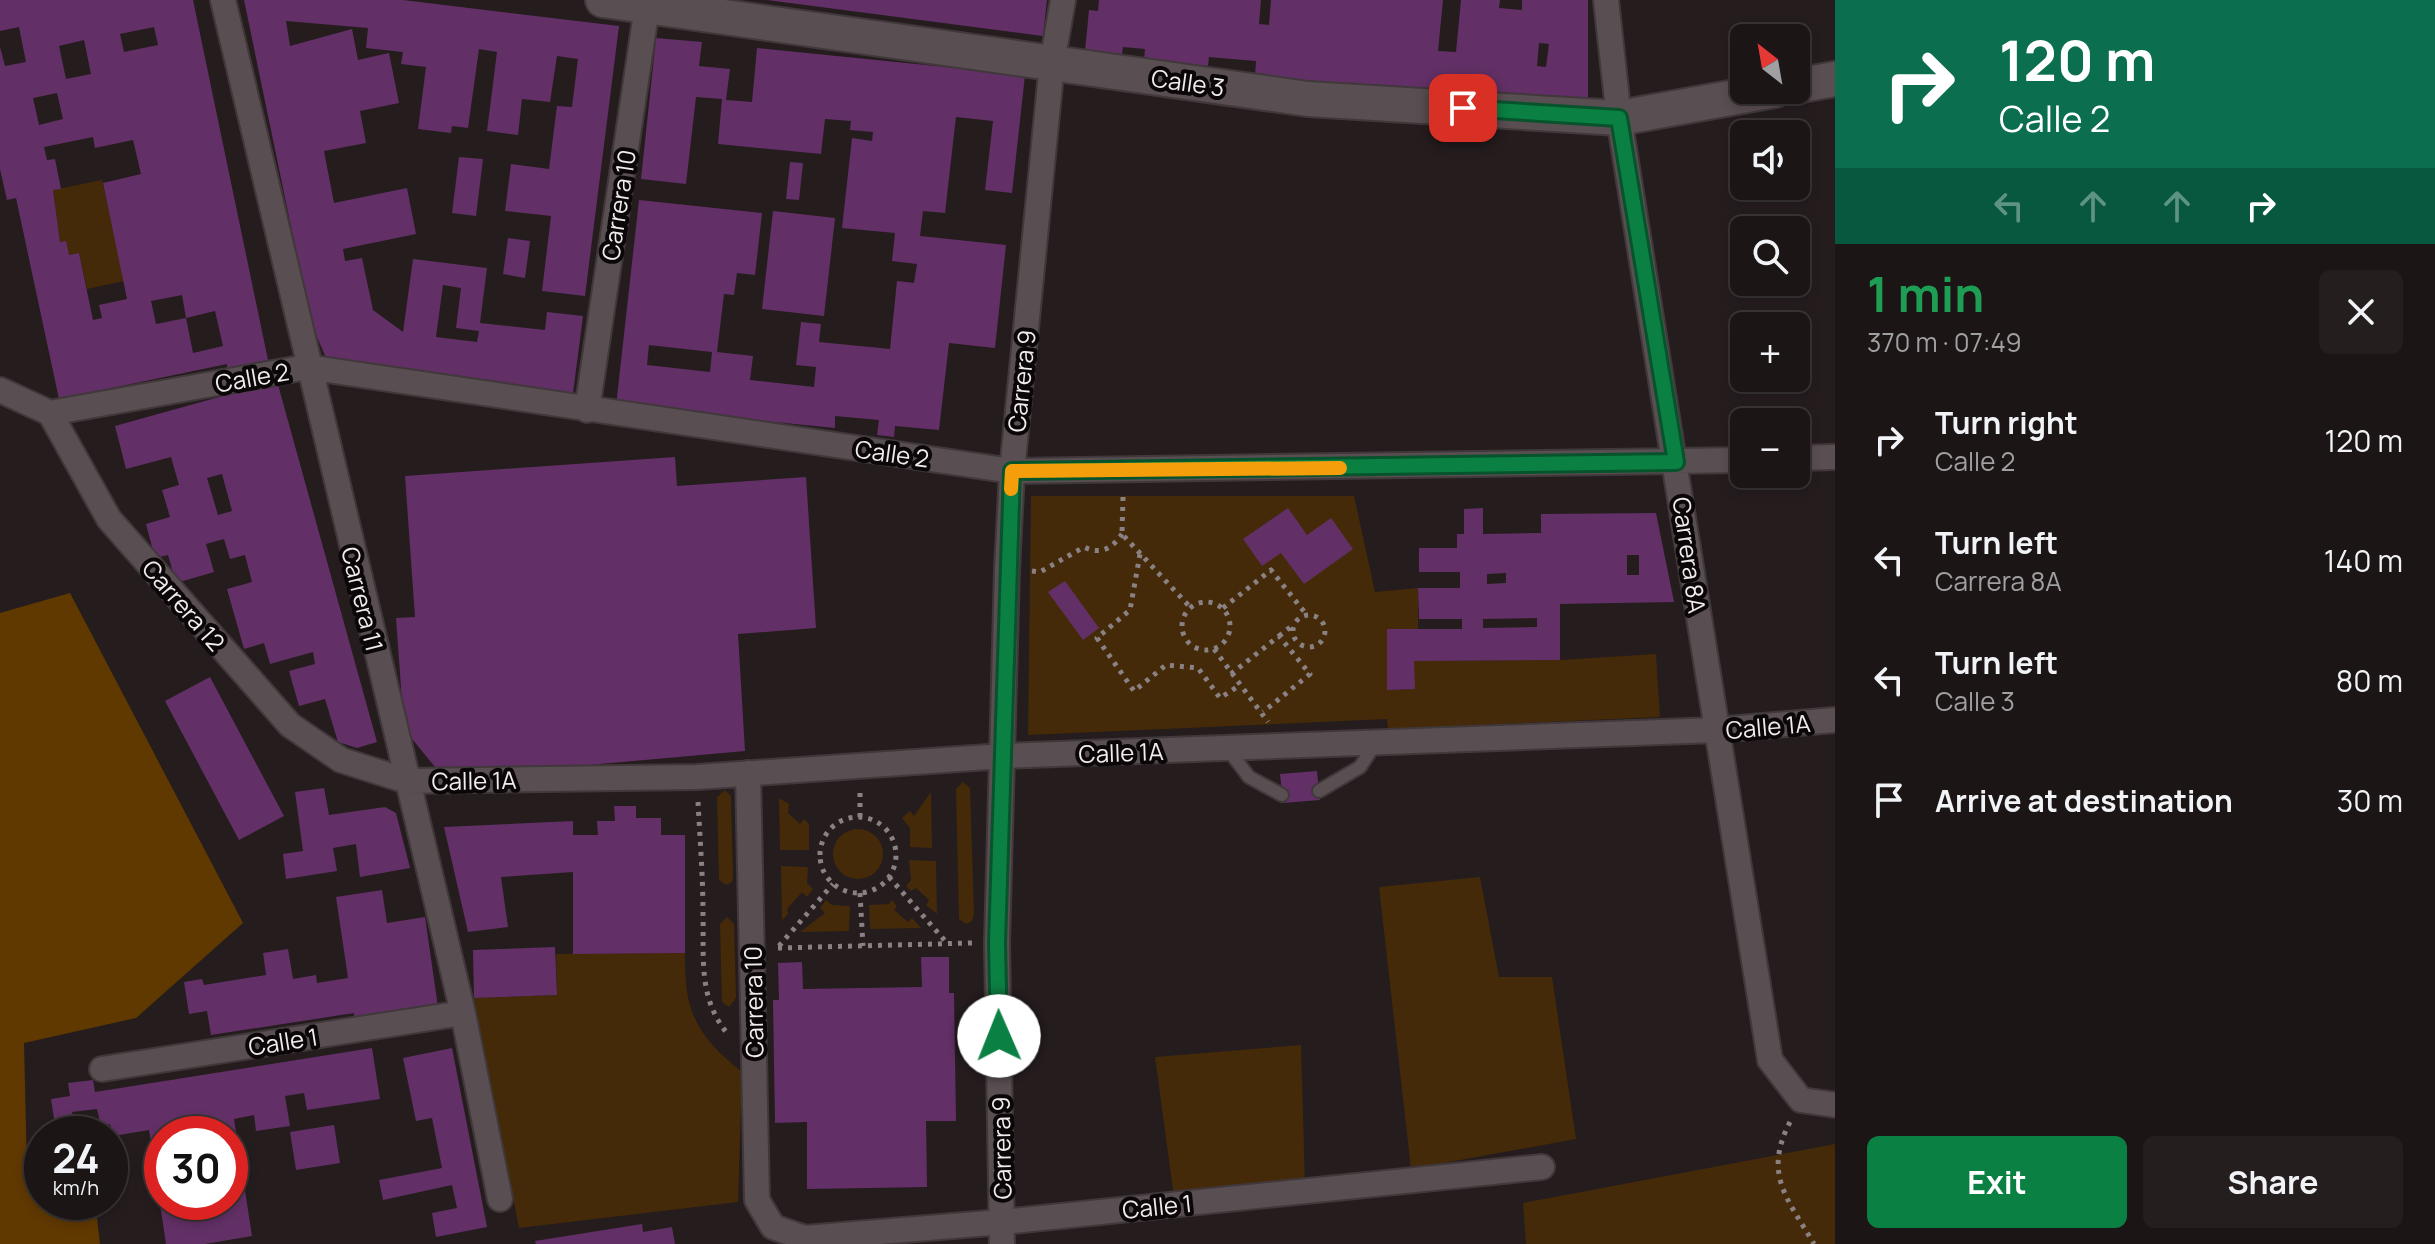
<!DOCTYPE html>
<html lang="en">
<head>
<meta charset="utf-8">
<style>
	:root { --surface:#1c1516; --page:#251e1f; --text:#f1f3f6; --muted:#a09fa1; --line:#3a3435; --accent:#0b8043 }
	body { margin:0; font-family:Manrope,sans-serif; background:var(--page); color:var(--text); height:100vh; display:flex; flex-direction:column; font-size:30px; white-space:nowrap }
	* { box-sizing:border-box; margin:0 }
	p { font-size:26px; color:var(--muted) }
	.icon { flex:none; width:44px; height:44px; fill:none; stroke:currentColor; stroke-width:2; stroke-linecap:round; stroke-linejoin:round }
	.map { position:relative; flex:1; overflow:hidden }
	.sheet { display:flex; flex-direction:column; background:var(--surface); width:600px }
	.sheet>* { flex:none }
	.top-card { background:#0b6e4f; color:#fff; overflow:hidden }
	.needle { width:52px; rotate:329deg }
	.controls { position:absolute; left:1730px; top:24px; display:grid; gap:16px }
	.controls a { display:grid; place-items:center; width:80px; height:80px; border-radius:12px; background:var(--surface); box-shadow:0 4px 12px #0003,0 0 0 2px var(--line); font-size:40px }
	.speed { position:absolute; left:24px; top:1116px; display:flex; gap:16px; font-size:40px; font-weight:700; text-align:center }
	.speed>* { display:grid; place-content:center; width:104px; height:104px; border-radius:50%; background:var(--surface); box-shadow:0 4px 12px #0003,0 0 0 2px var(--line); line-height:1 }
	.speed small { font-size:20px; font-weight:400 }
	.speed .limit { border:12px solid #d22; background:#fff; color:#111 }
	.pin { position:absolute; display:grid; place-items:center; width:68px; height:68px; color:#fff; margin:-34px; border-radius:16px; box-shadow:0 4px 12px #0006 }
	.me { position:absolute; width:88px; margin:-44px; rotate:359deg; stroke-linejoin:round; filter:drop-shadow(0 0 6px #0008) }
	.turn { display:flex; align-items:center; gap:28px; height:168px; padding:0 32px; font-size:36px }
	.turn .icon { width:104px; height:104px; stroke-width:2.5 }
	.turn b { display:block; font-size:56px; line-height:68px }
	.lanes { display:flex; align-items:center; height:76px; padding:0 32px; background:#0003; justify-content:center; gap:40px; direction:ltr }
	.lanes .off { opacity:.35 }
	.round { display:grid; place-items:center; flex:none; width:84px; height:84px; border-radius:12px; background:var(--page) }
	.summary { display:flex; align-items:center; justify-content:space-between; height:136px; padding:0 32px }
	h1 { font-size:48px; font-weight:700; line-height:60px; color:#1e9e55 }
	.action { display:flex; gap:16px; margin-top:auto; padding:16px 32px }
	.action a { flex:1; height:92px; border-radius:12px; background:var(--accent); color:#fff; font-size:32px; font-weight:700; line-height:92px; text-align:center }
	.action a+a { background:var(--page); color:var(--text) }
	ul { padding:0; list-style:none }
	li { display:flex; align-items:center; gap:24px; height:120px; padding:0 32px }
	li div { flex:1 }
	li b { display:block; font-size:30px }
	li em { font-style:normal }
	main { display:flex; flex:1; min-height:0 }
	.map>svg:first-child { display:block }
</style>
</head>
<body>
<main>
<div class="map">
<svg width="1835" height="1244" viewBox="0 0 1835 1244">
	<rect width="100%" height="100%" fill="#251c1e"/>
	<path fill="#442a08" d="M102,180l22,101 -37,8 -8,-36 -10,2 -9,-13 -7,-52z
		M1031,496h323l21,96 43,-4v41l-31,1v60l27,-1v-28l146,-1 96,-6 4,63 -272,12 -1,-10 -359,16z
		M963,782l7,6 4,126 -2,7 -6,3 -7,-5 -3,-130z
		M725,790l6,6 2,80 -1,6 -6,3 -7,-5 -2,-83z
		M931,792l1,56 -22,-1v-19l-8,-10 8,-7 4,5z
		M779,798l10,6 -1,9 12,11 4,-5 5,5v26h-29z
		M833 854a25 25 0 1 1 50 0a25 25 0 1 1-50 0Z
		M909,860l27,1 1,53 -11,-9 3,-5 -13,-12 -5,3 -5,-5 5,-6z
		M781,866l27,1 -1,16 6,6 -6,8 -5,-5 -15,17 1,5 -6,6z
		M1480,877l19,100h53l24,162 -165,30 -32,-282z
		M826,900l6,5 18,1 -1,25 -49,1 25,-19 -5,-5z
		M892,900l5,6 -3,4 14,12 4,-4 9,10 -51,1 -1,-24 20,-1z
		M727,917l7,7 2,74 -7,9 -7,-5 -2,-78z
		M685,953c-1,59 11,82 57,119l-4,130 -219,26 -45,-230 83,-3 -1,-41z
		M1301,1045l4,142 -130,18 -20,-148z
		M1835,1144v100h-309l-3,-41z"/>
	<path fill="#603900" d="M70,593l173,330 -107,95 -112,25 3,128 15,-1v32h53l5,42h-100v-631z"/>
	<path fill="#623066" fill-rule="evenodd" d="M0,0h193l75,360 -41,8v-4l-168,35 -43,-201 -9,2 -7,-31v-122l5,19 21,-4 -7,-35 -19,4zM154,27l4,18 -34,7 -4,-18zM84,40l7,34 -25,5 -7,-33zM57,93l6,26 -24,6 -6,-27zM93,137l2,11 38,-8 8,34 -38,9 24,116 -28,6 3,13 -9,2 -14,-67 -10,2 -3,-14 -6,1 -7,-52 8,-1 -6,-30 -8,1 -3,-13zM182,295l4,23 29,-7 8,35 -30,7 -7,-35 -30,6 -5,-23z
		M244,0h159l216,26 -34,270 -43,-5 9,-75 -46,-5 6,-47 38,5 8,-63 15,1 6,-48 -21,-3 -7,46 -28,-3 -4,36 -31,-4 10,-79 -18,-3 -11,79 -16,-2 -1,7 -33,-4 8,-62 -25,-3 2,-12 -37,-4 2,-20 -82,-7 4,25 62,-17 6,31 31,-7 10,50 -39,8 6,32 -42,8 10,52 73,-15 9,46 -73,15 2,12 17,-3 11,52 30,22 10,-73 74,9 -7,55 65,7 2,-18 36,4 -10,77 -246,-33 -16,-37zM443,285l18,3 -5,40 23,3 -2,11 -41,-5z
		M767,0h280l-4,36z
		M1099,0h162l-2,24 10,1 2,-25h172l-5,51 18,1 5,-52h39l-1,8 23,2v-10h66v106l-333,-30 1,-15 -47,-4 -1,9 -64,-6 1,-11 -22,-2 -1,8 -37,-4 4,-41 9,1zM1539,43l10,1 -3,23 -9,-1z
		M656,38l46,4 -3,24 31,3 -4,31 26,2 5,-54 268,27 -13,118 -27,-3 8,-69 -37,-4 -11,96 -22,-2 -3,25 86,9 -11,103 -46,-5 -10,87 -44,-4 -1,11 -17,-2 2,-15 -44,-4v12l-219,-22 23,-206 123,13 -7,62 -18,-2 -3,22 -10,-1 -7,58 36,4 -3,24 64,7 2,-20 -20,-2 5,-43 20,2 -2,18 71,7 7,-68 17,2 3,-19 -25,-3 3,-28 -53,-5 10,-90 20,3 1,-9 -23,-2 1,-9 -26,-2 -4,35 -103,-10 4,-45 -26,-2 -10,87 -45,-5zM649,345l63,7 -2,20 -63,-7z
		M459,157l24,2 -7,57 -24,-3z
		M790,162l13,1 -4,37 -13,-1z
		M773,211l62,7 -11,98 -62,-7z
		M508,238l22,3 -5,37 -22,-4z
		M277,381l100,361 -20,6 -19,-6 -13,-43 -26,7 -10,-35 26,-7 -2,-12 -43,12 -6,-21 -20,6 -17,-60 25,-7 -7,-27 -15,4 -6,-20 -18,5 8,28 -38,11 -8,-28 -13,3 -9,-34 24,-7 -8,-27 17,-5 -8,-28 -45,12 -11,-43zM222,474l10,37 -14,4 -11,-37z
		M675,457l2,29 129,-9 10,151 -78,6 7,117 -301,27 -40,-49 -8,-111 19,-1 -10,-141z
		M1288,508l19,27 24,-17 22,31 -49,35 -23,-31 -19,13 -19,-27z
		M1483,508v26l58,-1v-19l115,-1 18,89 -114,2v56l-146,1 1,28 -28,1v-61h75v-10h-43l-1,-31h42v-16h-41v-24h38v-14h7v-25zM1627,555h12v20h-12zM1506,573v10l-19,1v-10zM1537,618v9l-54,1v-9z
		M1065,581l34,47 -16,12 -35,-48z
		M210,677l74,139 -45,24 -74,-139z
		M1317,771l3,29 -37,3 -3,-29z
		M324,788l5,27 56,-8 11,6 14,55 -50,9 -4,-33 -23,4 4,23 -51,8 -3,-25 20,-3 -8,-59z
		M614,806h22v12h25v17h24v118l-112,1v-82l-72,5 7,50 -40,5 -24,-105 129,-6v14h25l-1,-14h18z
		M382,890l5,33 38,-6 13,90 -84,13v-7l-143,22 -4,-24 -18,3 -5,-32 18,-3 2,6 62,-10 -3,-22 25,-4 5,30 23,-4 1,8 31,-5 -12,-81z
		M555,947l2,48 -83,3 -1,-48z
		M921,957h28v36h5l2,128h-30l1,66 -120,2v-67l-32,1 -2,-123h6l-1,-37 24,-1 1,27 119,-2z
		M372,1048l8,51 -73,11 -3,-17 -19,3 5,30 -34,5 -2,-16 -20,4 18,117 -47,8h-39l-17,-114 -36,6 -3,-12 -9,2 -4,-17 -25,3 2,10 -19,3 -4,-26 19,-3 -2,-13 25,-3 2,12zM162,1134h68v68h-68z
		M452,1048l35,179 -51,10 -4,-24 25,-5 -5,-23 -69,15 -4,-20 63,-12 -10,-50 -16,3 -13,-63z
		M334,1125l6,38 -44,7 -6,-38z
		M642,1224l1,8 29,-5 3,17h-139l-1,-3z"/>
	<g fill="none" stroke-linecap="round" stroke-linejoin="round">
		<g stroke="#40383a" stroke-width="16">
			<path id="lane" d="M1227,748l22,29 33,18
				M1319,791l41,-24 16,-24"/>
		</g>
		<g stroke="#40383a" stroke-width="28">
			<path id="street" d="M223,0l240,1013 37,186
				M1606,0l13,118 151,942 31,40 34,5
				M0,390l50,23 59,106 181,206 51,35 66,21 290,-4 306,-21 713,-26 119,-10
				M587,410l61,-410
				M50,413l257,-46 705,104 732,-11
				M1796,458l39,-1
				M748,773l9,427 16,27 32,11 197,-16 540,-55
				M102,1069l361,-56
				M1002,1244l-5,-301 10,-373 5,-99 40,-408 11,-63"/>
		</g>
		<g stroke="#40383a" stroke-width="38">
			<path id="secondary" d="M603,0l705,99 311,19 156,-28
				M1796,86l39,-7"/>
		</g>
		<path stroke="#898183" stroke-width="5" stroke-dasharray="4 6" stroke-linecap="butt" d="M1123,497l-1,37 68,73
			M1140,554l-10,56 -33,28 37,53 32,-26 32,3 22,30 20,-13
			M1032,571l8,1 44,-25c16,8 28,2 38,-13
			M1182 626a24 24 0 1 1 48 0a24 24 0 1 1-48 0Z
			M1223,608l48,-38 35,44
			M1293 631a16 16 0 1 1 32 0a16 16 0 1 1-32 0Z
			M1279,636l14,-11
			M1214,649l54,73
			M1231,674l48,-38 31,38 -47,38
			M698,802c2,37 5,75 5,112 1,43 -5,84 24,119
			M820 855a38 38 0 1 1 76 0a38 38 0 1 1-76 0Z
			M860,817v-26
			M889,877l58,66
			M860,893l3,53
			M779,946l54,-62
			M778,948l194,-5
			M1790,1122c-27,52 -3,76 24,122"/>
		<use href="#lane" stroke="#594e51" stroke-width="12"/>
		<use href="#street" stroke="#594e51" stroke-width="24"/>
		<use href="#secondary" stroke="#594e51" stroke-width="34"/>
	</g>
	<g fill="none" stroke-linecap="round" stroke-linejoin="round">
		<g stroke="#07532c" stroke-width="20">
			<path id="route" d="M999,1036l-2,-93 15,-472 664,-9 -57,-344 -156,-10"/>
		</g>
		<use href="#route" stroke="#0b8043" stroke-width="14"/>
		<path stroke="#f59e0b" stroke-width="14" d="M1011,489l1,-18 328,-3"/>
	</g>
	<g text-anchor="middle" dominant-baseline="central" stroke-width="8" stroke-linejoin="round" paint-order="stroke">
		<g font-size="24" fill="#f2ebed" stroke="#0b0709">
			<text transform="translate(1188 82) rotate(8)">Calle 3</text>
			<text transform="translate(618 205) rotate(-81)">Carrera 10</text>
			<text transform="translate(252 377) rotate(-10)">Calle 2</text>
			<text transform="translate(1021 381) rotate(-84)">Carrera 9</text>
			<text transform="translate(892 453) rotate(8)">Calle 2</text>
			<text transform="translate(1690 555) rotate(82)">Carrera 8A</text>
			<text transform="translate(363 599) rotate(76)">Carrera 11</text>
			<text transform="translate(184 605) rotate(49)">Carrera 12</text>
			<text transform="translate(1768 726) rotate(-5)">Calle 1A</text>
			<text transform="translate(1121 752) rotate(-2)">Calle 1A</text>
			<text transform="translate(474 780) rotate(-1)">Calle 1A</text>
			<text transform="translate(753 1002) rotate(-91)">Carrera 10</text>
			<text transform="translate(283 1041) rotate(-9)">Calle 1</text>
			<text transform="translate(1001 1148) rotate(-91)">Carrera 9</text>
			<text transform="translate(1157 1206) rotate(-6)">Calle 1</text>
		</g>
	</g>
</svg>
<div class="controls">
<a><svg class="needle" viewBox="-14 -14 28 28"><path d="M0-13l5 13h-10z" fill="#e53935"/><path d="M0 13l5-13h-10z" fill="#a09fa1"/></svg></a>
<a><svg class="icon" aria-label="sound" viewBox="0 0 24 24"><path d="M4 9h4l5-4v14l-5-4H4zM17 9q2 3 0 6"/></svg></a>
<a><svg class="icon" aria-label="search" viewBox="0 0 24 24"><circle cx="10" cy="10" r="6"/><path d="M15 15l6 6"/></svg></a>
<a>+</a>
<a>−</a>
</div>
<div class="speed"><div>24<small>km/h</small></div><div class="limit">30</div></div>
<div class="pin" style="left:1463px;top:108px;background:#d93025"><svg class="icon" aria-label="arrive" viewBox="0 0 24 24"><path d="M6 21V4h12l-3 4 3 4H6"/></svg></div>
<svg class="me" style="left:999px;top:1036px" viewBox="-20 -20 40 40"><circle r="19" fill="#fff"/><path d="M0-13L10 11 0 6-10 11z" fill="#0b8043"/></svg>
</div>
<section class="sheet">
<div class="top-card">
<div class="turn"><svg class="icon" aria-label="right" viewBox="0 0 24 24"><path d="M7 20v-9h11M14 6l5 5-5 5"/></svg><div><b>120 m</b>Calle 2</div></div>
<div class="lanes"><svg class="icon off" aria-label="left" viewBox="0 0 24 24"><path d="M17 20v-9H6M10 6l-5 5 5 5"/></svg><svg class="icon off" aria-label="ahead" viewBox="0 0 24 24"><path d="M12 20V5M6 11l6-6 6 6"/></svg><svg class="icon off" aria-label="ahead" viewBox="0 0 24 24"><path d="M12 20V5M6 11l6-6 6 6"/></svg><svg class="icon" aria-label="right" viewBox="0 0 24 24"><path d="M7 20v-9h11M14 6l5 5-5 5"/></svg></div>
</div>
<div class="summary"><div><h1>1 min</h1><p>370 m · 07:49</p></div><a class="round"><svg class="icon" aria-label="close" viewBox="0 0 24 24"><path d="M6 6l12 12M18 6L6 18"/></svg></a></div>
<ul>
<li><svg class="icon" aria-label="right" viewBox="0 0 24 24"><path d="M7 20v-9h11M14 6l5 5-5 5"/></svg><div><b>Turn right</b><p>Calle 2</p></div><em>120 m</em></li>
<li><svg class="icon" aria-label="left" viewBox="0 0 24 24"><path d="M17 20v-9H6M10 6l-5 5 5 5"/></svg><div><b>Turn left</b><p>Carrera 8A</p></div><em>140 m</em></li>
<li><svg class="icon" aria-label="left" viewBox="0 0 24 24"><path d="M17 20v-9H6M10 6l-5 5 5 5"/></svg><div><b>Turn left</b><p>Calle 3</p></div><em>80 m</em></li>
<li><svg class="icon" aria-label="arrive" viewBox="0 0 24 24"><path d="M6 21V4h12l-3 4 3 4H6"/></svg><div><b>Arrive at destination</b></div><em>30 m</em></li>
</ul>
<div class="action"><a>Exit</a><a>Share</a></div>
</section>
</main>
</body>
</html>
